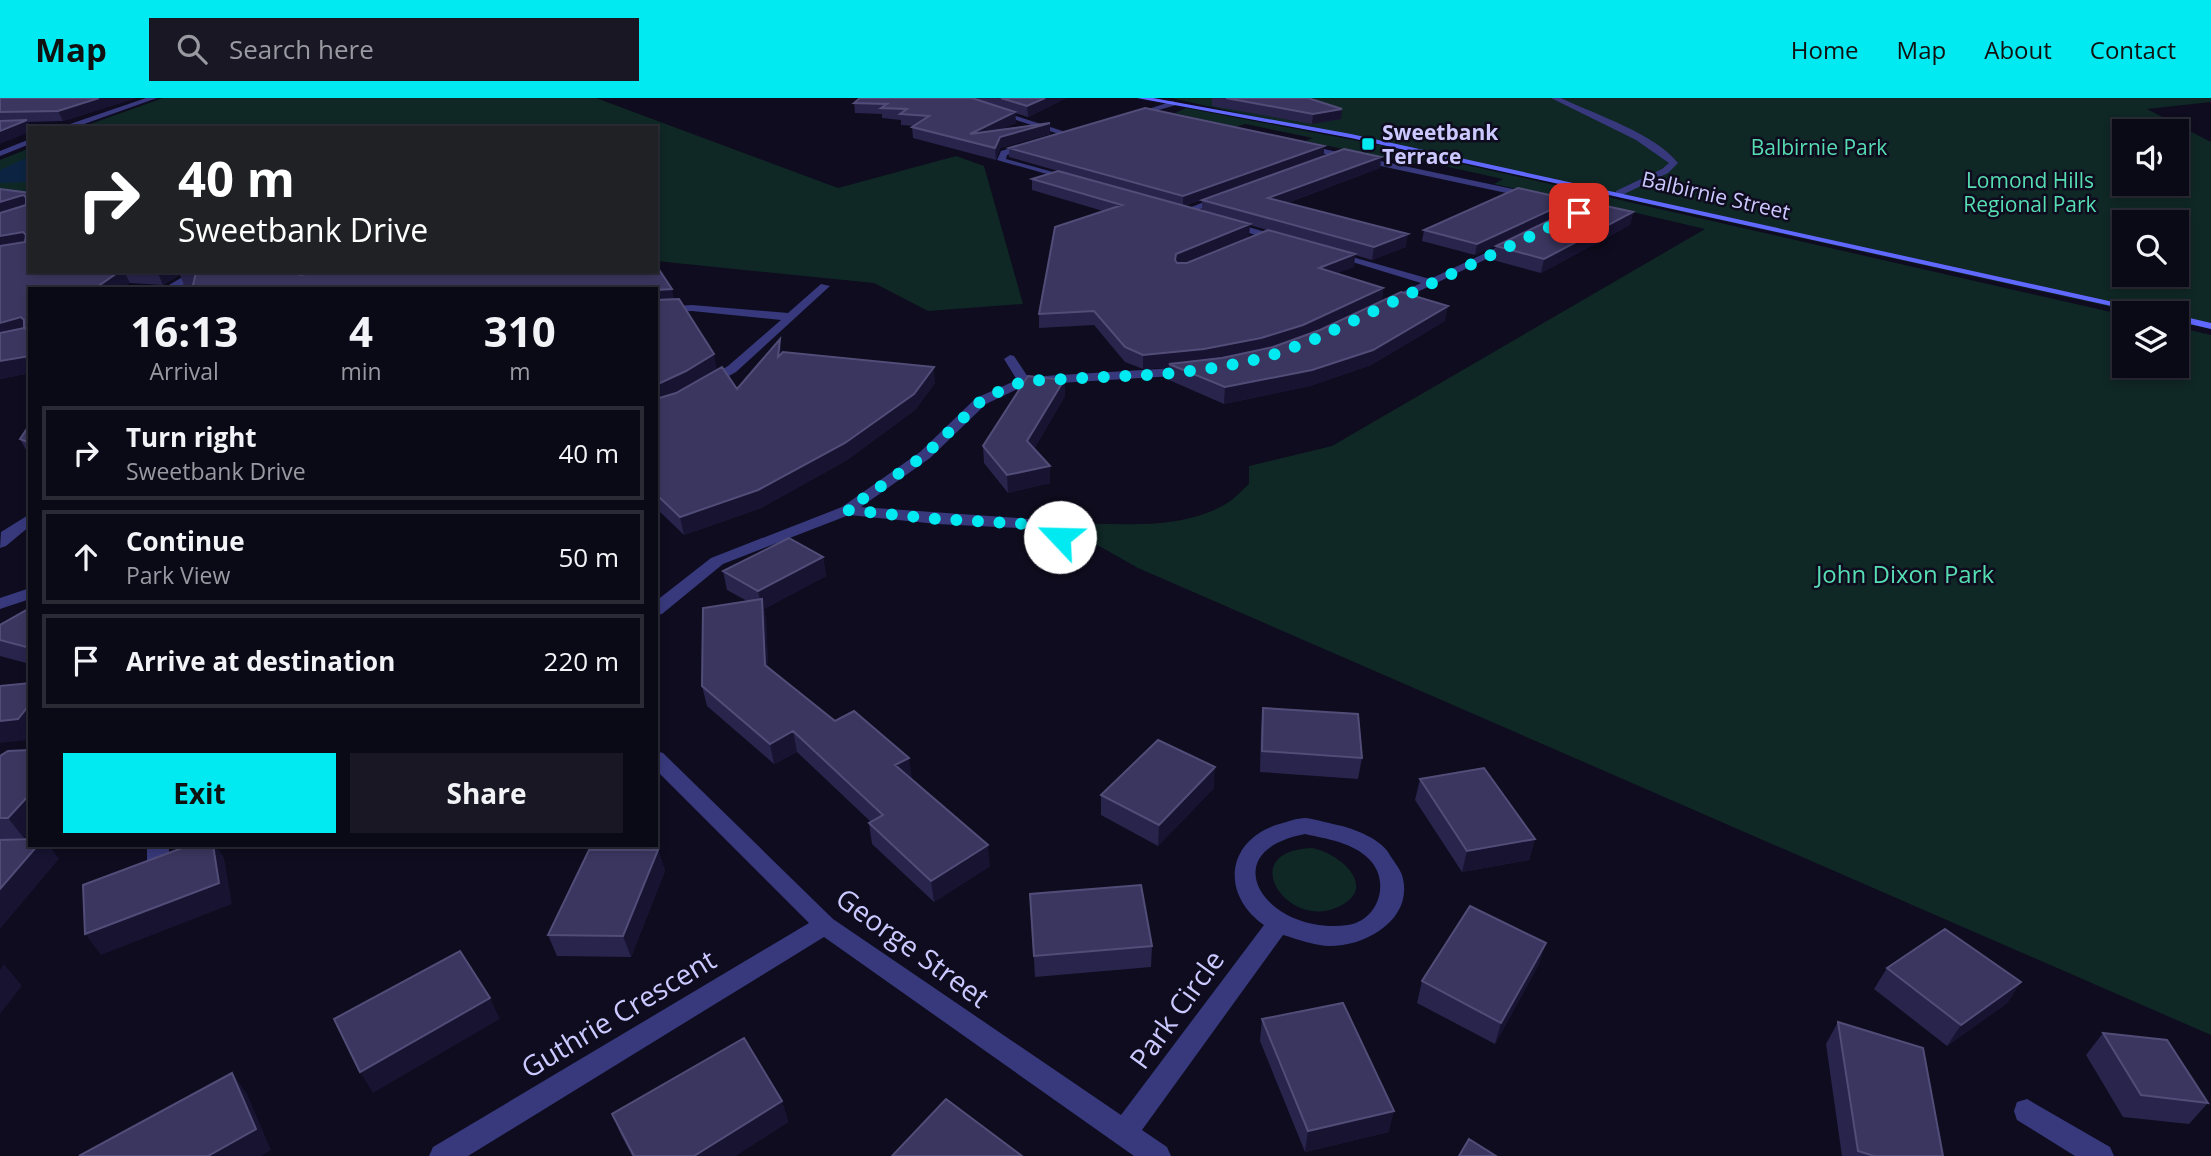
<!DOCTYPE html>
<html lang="en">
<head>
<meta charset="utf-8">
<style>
	:root { --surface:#0a0916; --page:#181723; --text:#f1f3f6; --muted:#999aa1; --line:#2a2a35; --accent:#02eaf1 }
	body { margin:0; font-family:"Open Sans",sans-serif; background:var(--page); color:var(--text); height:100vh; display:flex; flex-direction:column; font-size:26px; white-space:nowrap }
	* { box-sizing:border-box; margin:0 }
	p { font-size:23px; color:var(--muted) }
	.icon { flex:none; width:38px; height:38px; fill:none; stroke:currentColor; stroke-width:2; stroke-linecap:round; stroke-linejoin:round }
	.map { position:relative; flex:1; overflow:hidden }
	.panel { position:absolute; left:28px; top:189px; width:630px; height:560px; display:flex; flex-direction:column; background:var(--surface); border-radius:0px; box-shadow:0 4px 10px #0003,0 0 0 2px var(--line) }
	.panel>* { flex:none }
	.top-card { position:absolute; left:28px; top:28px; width:630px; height:147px; border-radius:0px; box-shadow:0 4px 10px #0003,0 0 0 2px var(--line); background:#202124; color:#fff; overflow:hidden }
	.fabs { position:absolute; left:2112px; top:21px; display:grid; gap:14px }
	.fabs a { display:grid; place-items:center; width:77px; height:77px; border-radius:0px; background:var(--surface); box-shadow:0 4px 10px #0003,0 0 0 2px var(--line); font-size:35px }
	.pin { position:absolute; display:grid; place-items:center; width:60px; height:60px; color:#fff; margin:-30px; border-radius:14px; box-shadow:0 4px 10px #0006 }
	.me { position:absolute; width:77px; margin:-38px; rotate:294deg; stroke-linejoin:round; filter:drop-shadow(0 0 5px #0008) }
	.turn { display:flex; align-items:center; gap:24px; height:147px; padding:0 35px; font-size:32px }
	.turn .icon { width:91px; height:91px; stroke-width:2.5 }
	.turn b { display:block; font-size:49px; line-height:60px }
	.eta { display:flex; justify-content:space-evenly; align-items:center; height:119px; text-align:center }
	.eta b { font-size:42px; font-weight:700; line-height:49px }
	.action { display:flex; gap:14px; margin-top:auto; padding:14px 35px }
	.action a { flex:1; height:80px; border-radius:0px; background:var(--accent); color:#111; font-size:28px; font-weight:700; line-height:80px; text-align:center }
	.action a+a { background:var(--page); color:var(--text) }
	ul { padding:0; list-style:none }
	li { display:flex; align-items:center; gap:21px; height:94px; margin:0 14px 10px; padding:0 21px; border:4px solid var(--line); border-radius:0px }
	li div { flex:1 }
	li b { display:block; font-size:26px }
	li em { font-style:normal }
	header { display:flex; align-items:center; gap:42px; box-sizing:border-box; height:98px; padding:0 35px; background:var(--accent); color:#111 }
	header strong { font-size:33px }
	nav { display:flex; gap:38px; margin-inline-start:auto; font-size:24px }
	.search { width:490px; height:63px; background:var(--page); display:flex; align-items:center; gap:18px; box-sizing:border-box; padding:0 24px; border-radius:0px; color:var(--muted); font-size:26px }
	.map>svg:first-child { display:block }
</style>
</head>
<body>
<header>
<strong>Map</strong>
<div class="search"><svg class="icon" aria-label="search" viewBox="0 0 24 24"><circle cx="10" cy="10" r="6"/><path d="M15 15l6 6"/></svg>Search here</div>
<nav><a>Home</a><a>Map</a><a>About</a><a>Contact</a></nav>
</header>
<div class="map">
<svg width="2211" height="1058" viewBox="0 0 2211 1058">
	<rect width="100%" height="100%" fill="#0e0c1e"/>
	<path fill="#0f2725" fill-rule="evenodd" d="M163,0h433l242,90 118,-32 28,10 39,138 -95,7 -54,-28 -218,-22v-133h-577z
		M1171,0h1040v4l-64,7 64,33v187l-34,-7v-9h-38zM2124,33h53v53h-53zM2124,124h53v53h-53z
		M1186,10l193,37 745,170v51h53v-39l34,8v700l-1073,-467 -62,-35 -12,-10c53,0 118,9 165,-21 7,-5 13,-12 20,-18v-18l83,-20 373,-217 -77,-18 -26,-3 5,-4c-10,-3 -17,-6 -27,-1l-86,-19 9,-5 -82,-18 -7,3 -109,-23 8,-3 -68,-14 -9,3 -61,-14z
		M30,50v48l-30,-4v-32z
		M1312,750c28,5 68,40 26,59 -51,24 -104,-56 -26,-59z"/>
	<path fill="#0c2441" d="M30,58v26l-30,1v-13z"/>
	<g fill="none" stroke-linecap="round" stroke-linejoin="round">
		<path fill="#37397c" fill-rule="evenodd" d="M146,0h11l-84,30 -73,1v-4l70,-1z
			M949,0h11l112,36 -7,2z
			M1551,0h10c35,17 93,35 117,65l-10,10 -46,22h-6v-4l46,-22 7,-6 -33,-23z
			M1173,3l3,4 -45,13 -4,-2z
			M30,41v5l-30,12v-5z
			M1027,45l7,2 -27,10 -1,4 69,19v4l-78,-22 4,-9z
			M1300,46l274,58 10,11 -22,11 -5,-3 17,-9 -3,-5 -274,-59z
			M1224,96l3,1v4l-40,15 -8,-2z
			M1227,123l57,16 2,2 -5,3 -57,-16v-4z
			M1511,143l9,2 -132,63 -4,-1v-4l37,-18 -95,-29 5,-3 99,28z
			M193,173h14l-31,18h-14z
			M821,186l9,2 -94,86 -30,17 -5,-1v-6l27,-16 53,-46 -89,-9 -36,2v-6l36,-2 96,8z
			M1010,257l4,1 14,21 163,-10 6,4 -6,4 -165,10 -40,19 -56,54 -69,49 184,13 21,15 2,3 -2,3h-12l-13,-12 -104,-5 -88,-9 -126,49 -61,50 -6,1v-14l55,-43 131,-51 78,-55 56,-54 41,-18 -13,-21z
			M30,416v12l-24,20 -6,2 1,-16z
			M30,490v11l-30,10v-11z
			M656,653l7,2 170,166 288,196 143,-190c-44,-31 -38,-85 15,-101 8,-2 18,-6 26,-6 12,1 25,6 37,8 15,4 37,13 46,26 4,7 11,15 14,23 13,43 -35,71 -72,71 -15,0 -33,-7 -47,-11l-141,195 25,17 4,9h-37l-310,-219 -356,219h-39l4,-9 376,-224 -153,-153zM1305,736c22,5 47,8 64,25 22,22 10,61 -21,66 -81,11 -138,-73 -43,-91z
			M147,747h22v17l-3,6 -8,2 -8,-2 -3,-6z
			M2027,1001l83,48 4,9h-39l-58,-36 -3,-9 3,-9z"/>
		<path fill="#6168fe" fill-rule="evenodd" d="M1137,0h16l198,36 812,179h-20l-792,-175z
			M2177,217l34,8v6l-34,-8z"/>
	</g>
	<path fill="#29244c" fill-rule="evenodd" d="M0,0h136l-73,23 -35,1 2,6 -30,3z
		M859,0h207l-38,19 -13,-4 1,10 -14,6 48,5 -50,14 -4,12 -83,-22 -1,-11 2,-1 -13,-1v-5l-19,-2v-4l-27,-1 -1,-10z
		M1212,0h96l33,21 -29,5 -100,-18z
		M1324,48v10l-140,50 18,5v-11l179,-43 -1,11 -93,35 119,44 -34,13 -17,-5 -1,12 -17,6 46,15 -1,13 63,20 -74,44 -61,21 -86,18 -55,-24v-13l-26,2 -18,-7 -31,-37 -55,3v-14l64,-103 -71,-21v-11l26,-8 -49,-14v-9zM1250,127l17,5 -82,33 64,-27z
		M0,91l30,4v78h626l61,99 20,19 45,-36 153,30 -20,27 -68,50 -86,48 -77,27 -28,-27v-219l-464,-2h-7l-5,-12 -17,10 -33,-2 -100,6v84l-30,6z
		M1570,113l63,1 -3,13 -89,48 -48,-13 3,-14 65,-31 -86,40 -53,-14 2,-11z
		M1064,282l1,16 -31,53 16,34 -42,10 -24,-30 -1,-17z
		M30,326v33l-10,-18z
		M823,459l3,19 -62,33 2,10 2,48 67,54 77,57 -1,1 79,87 -56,36 -62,-58 -3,-21 2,-1 -74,-70 -23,12 -67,-58 -5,-20 45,-85 -20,-11 -4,-19z
		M30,510v56l-30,-8v-31z
		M1263,610l99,50 -4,21 -98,-7 1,-44z
		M30,652v81l-6,7 -24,2v-84z
		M1420,681l115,60 -6,21 -67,12 -47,-72z
		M1214,690l-56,58 -57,-31v-20z
		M658,752l7,21 -34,86 -74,-1 -9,-21z
		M1030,796l122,52 -1,21 -116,10z
		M1539,866l-44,80 -78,-41 5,-22z
		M1887,870l134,14 -14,21 -60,43 -73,-57z
		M1262,921l127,113 -84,20 -45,-111z
		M1838,924l105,134h-101l-16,-112z
		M2103,935l105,70 -19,21 -66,-7 -37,-62z
		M782,1003l6,21 -53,34h-103l-11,-21 -9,-21z"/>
	<path fill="#171331" d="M99,0h37l-73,23 -5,-10z
		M1045,0h21l-38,19 -1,-11z
		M1342,11l-1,10 -29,5 1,-10z
		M1015,14l1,11 -42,20 -4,-9z
		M27,22l3,8v4l-30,12v-13z
		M1050,25v11l-50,14 -4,12 -1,-12 5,-11z
		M1324,48v10l-141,50v-10z
		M1381,59l-1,11 -113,42 1,-12z
		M23,97l6,13 -29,9v-15z
		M1572,102l-2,11 -95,44 2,-11z
		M1633,114l-3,13 -89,48 3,-14z
		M1250,126l-1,12 -73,31 -1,-7 1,-6z
		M23,134l7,13 -30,6v-15z
		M1408,136l-2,13 -34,13 2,-13z
		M1355,156l-1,13 -36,14 1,-13z
		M120,173h4l6,12 -8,6h-28z
		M157,173h30l-8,1 1,3 -17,10z
		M307,173h38l-46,4z
		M1383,190l-1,13 -81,38 -41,13 -91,12v3l-26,2v-14z
		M672,191l3,14 -19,2v-15z
		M1448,208l-3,15 -74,44 -61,21 -86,18 1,-17z
		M21,219l6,10 -3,1 -24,12v-17z
		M780,241l2,15 -4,3z
		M714,256l3,16 -27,17 -34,16v-18z
		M30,258v17l-30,6v-18z
		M934,269l1,16 -20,27 -68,50 -86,48 -77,27 -4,-18z
		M1064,282l1,16 -37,63 -1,-18z
		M1050,368v17l-42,10 -1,-18z
		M823,459l3,19 -62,33 2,10 3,66 -4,-20 -3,-55 -4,-19z
		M30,606v36l-30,3v-22z
		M793,633l4,21 -23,12 -4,-20z
		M909,660l3,20 -14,8 -3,-21z
		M1215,669l-1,21 -56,58 1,-21z
		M30,696v37l-6,7 -16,-20z
		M1535,741l-6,21 -67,12 5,-21z
		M38,747h11l10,14 -59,70v-40z
		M213,747h3l8,13 8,46 -131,51 -16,-21z
		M988,747l2,21 -56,36 -3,-21z
		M658,752l7,21 -34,86 -8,-21z
		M1546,845l-7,21 -44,80 6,-21z
		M4,866l18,22 -22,28v-44z
		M2021,884l-14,21 -60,43 14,-21z
		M490,900l10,21 -127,74 -13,-21z
		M232,975l15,21 24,56 -10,6h-53z
		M782,1003l6,21 -53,34h-41z
		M1394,1013l-5,21 -84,20 3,-21z"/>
	<path fill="#3b365f" stroke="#514d78" stroke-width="2" d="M0,0h99l-41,13 -58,1z
		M860,0h112l43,14 -45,22 80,-11 -50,14 -5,11 -83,-21 17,-11 -29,-2 7,-5 -26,-1 6,-4 -33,-1z
		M1001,0h44l-18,8z
		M1226,0h82l34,11 -29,5z
		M1145,10l179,38 -141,50 -174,-48z
		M27,22l-27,11v-10z
		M1344,51l37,8 -113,41 140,36 -34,13 -172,-47z
		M1058,73l192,53 -74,30 -1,6 2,3h10l81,-33 87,24 -36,14 64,20 -80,37 -42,13 -57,11 -61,6 -18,-8 -31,-36 -55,3 16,-87 67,-22 -90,-26z
		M1518,90l54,12 -95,44 -53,-14z
		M0,91l30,4v78h90l-26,18h-64v38l-6,1v-8l-3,-3 -21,6v-77l25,-4 1,-7 -3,-3 -23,4v-23l26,-8v-8l-3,-2 -23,7z
		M1588,104l45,10 -89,47 -48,-13z
		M656,167l16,24 -16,1v-1h-464l4,-16 -17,-1 2,-1h126l-8,4 27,-4h330z
		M1401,194l47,14 -75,44 -61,20 -87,17 -56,-23 53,-6 51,-11 47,-17z
		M679,201l35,55 -28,17 -30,14v-85z
		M24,230l6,3v25l-30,5v-28z
		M780,241l-2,18 5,-5 151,15 -20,27 -69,49 -87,47 -78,27 -24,-23v-95l20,-6 46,-26 15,22z
		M1028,278l36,4 -37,61 23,25 -43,9 -24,-29z
		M30,326v19l-10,-4z
		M789,440l34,19 -65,34 -35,-20z
		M762,501l3,66 70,56 19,-10 55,47 -14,7 93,80 -57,36 -62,-58 14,-8 -90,-84 -23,13 -68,-58 1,-78z
		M30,510v40l-30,-8v-15z
		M30,585v21l-12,15 -18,2v-35z
		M1263,610l95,6 4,44 -100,-7z
		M1158,642l57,27 -56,58 -58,-30z
		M30,652v44l-22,24h-8v-62l8,-5z
		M1484,670l51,71 -68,12 -47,-72z
		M30,741v6h8l-38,44v-49z
		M190,747h23l6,38 -134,51 -2,-49z
		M589,752h69l-35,86 -75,-1z
		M1141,787l11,61 -118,10 -4,-62z
		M1470,808l76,37 -45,80 -79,-42z
		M1945,831l76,53 -60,43 -74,-57z
		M460,853l30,47 -130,74 -26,-53z
		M1343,905l51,108 -86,20 -46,-112z
		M1838,924l85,26 20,108h-69l-16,-5z
		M2103,935l64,7 41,63 -67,-8z
		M744,940l38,63 -88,55h-60l-22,-42z
		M232,975l24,56 -48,27h-129z
		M946,1001l76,57h-130z
		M1469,1041l27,17h-37z"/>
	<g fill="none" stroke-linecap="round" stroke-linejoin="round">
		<path stroke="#02eaf1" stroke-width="12" stroke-dasharray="0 21.6" d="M1060,439l-15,-12 -108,-6 -90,-9 78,-55 56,-54 19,-10 24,-10 141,-7 56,-7 46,-10 46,-17 266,-127"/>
	</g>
	<rect fill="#02eaf1" stroke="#0e0c1e" stroke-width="2.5" x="1361" y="39" width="14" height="14" rx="3.5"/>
	<g text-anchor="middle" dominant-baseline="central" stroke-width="5" stroke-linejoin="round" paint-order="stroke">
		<g font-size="21" font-weight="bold" fill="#cbc9ff" stroke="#0e0c1e" text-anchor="start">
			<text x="1382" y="34">Sweetbank<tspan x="1382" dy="24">Terrace</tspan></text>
		</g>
		<g font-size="21" fill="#56ddb2" stroke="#0e0c1e">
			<text x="1819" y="49">Balbirnie Park</text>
			<text x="2030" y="82">Lomond Hills<tspan x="2030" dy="24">Regional Park</tspan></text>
		</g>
		<g font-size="21" fill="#cbc9ff" stroke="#0e0c1e">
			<text transform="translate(1716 97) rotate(13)">Balbirnie Street</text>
		</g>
		<g font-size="24" fill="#56ddb2" stroke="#0e0c1e">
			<text x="1905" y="475">John Dixon Park</text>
		</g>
		<g font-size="28" fill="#cbc9ff" stroke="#0e0c1e">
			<text transform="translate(913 849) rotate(36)">George Street</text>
			<text transform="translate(1176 911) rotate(-54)">Park Circle</text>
			<text transform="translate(618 915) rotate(-31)">Guthrie Crescent</text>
		</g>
	</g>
</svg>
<div class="fabs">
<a><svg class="icon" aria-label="sound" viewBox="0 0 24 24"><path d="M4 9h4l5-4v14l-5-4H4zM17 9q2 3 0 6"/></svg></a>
<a><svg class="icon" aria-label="search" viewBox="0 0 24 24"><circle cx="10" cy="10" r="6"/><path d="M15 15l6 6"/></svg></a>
<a><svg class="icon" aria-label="layers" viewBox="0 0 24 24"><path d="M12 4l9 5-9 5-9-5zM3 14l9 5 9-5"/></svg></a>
</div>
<div class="pin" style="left:1579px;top:115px;background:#d93025"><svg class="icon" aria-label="arrive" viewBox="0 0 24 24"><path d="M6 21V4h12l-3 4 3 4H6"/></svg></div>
<svg class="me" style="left:1060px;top:439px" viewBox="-20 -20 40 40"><circle r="19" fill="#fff"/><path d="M0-13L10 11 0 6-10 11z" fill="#02eaf1"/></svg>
<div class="top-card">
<div class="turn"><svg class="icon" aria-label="right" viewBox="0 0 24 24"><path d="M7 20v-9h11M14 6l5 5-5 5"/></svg><div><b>40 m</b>Sweetbank Drive</div></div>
</div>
<section class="panel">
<div class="eta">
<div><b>16:13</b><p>Arrival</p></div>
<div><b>4</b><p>min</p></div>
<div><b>310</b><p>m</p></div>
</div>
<ul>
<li><svg class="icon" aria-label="right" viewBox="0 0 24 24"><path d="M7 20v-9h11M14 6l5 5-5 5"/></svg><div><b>Turn right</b><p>Sweetbank Drive</p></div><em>40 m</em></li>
<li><svg class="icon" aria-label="ahead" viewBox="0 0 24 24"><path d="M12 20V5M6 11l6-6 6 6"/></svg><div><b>Continue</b><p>Park View</p></div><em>50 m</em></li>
<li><svg class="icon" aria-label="arrive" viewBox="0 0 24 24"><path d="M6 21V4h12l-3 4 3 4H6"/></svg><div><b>Arrive at destination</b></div><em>220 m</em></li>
</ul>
<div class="action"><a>Exit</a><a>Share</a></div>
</section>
</div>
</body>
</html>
